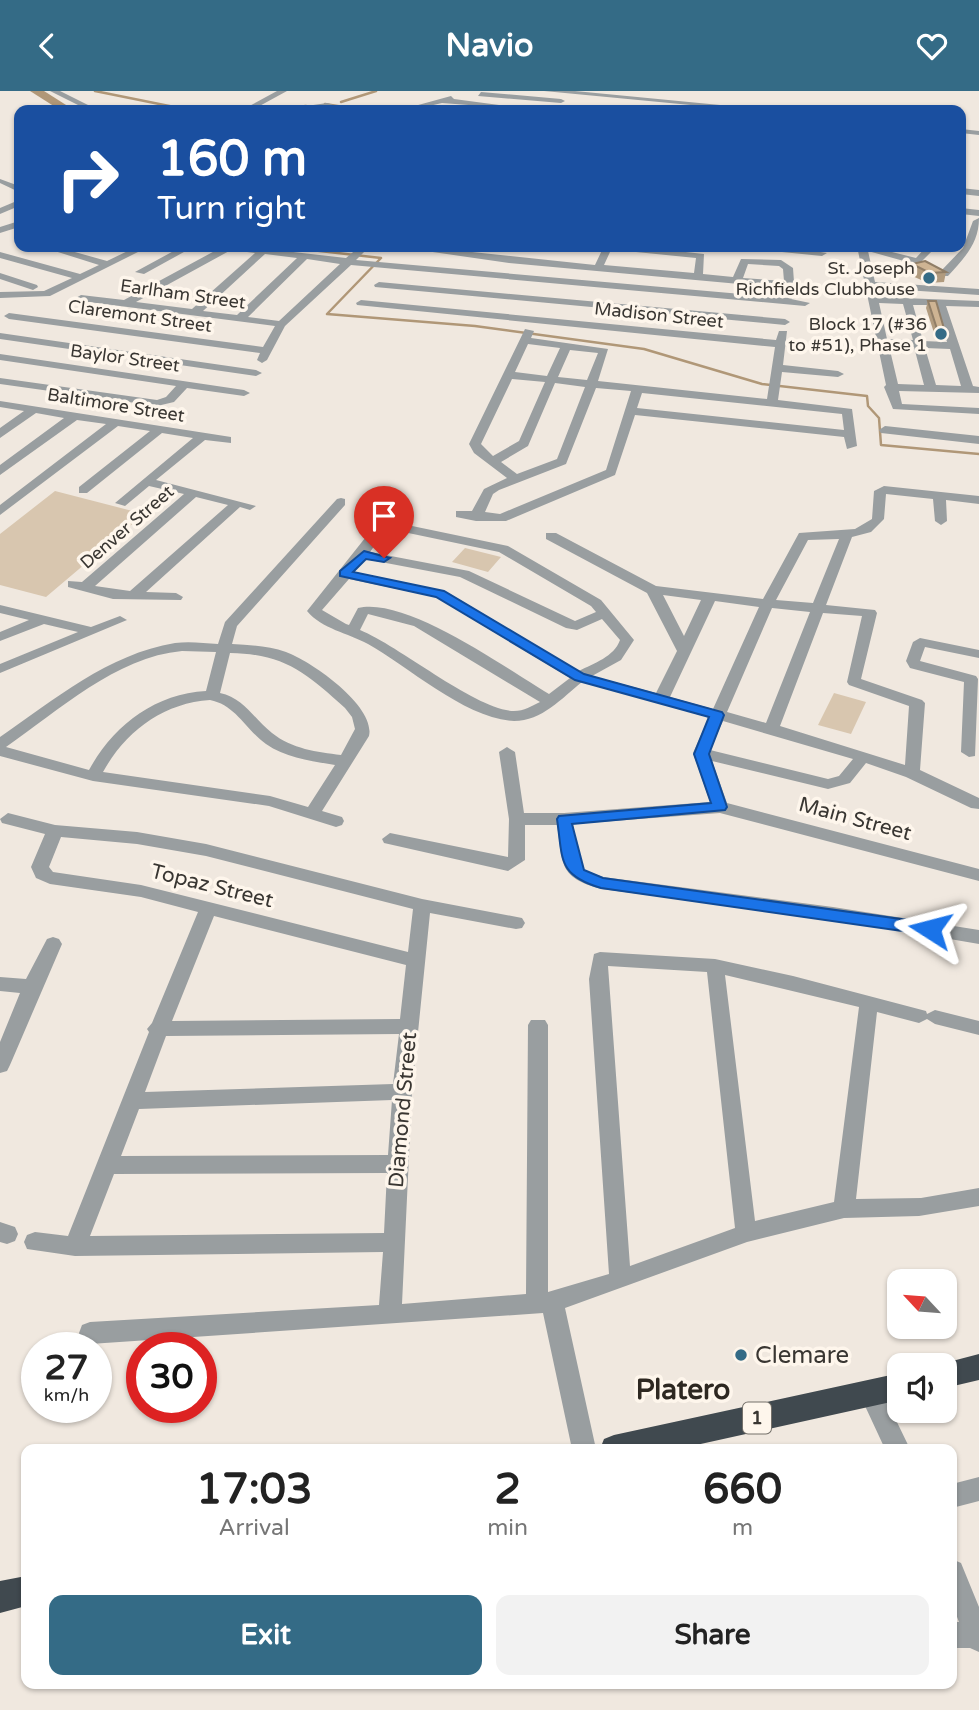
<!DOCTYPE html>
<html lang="en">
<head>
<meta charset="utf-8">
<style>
	:root { --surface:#fff; --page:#f2f2f2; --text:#222; --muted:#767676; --accent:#346b86 }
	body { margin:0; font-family:"Varela Round",sans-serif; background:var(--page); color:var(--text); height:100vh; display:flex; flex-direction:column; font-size:26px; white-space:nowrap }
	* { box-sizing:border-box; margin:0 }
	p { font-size:23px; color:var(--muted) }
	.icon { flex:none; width:38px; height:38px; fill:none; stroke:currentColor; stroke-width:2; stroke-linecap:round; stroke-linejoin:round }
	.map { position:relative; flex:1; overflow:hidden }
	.side { position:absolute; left:21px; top:1353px; width:936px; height:245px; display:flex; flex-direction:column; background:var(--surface); border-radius:14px; box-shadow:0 2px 5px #0004 }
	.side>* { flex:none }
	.hud { position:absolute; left:14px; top:14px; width:952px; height:147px; border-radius:14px; box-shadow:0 2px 5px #0004; background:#1a4fa0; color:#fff; overflow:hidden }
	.needle { width:46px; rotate:296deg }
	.fabs { position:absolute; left:887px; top:1178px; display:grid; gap:14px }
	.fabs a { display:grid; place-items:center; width:70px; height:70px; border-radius:14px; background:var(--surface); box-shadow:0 2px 5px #0004; font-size:35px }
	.speed { position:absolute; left:21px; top:1241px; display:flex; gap:14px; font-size:35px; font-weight:700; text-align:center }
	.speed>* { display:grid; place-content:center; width:91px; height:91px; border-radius:50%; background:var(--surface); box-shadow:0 2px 5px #0004; line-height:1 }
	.speed small { font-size:18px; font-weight:400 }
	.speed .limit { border:10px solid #d22; background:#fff; color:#111 }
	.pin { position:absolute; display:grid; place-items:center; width:60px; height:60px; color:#fff; margin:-72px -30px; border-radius:50% 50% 50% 0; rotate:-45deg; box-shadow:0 0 7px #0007 }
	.pin .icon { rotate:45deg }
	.me { position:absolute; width:77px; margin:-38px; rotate:279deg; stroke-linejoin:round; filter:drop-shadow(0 0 5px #0008) }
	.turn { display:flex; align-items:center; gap:24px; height:147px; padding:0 28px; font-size:32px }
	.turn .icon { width:91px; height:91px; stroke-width:2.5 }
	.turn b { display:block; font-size:49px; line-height:60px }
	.eta { display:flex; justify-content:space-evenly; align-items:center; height:119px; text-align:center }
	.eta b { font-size:42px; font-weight:700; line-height:49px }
	.primary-button { display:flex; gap:14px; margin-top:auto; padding:14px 28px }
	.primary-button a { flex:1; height:80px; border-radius:14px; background:var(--accent); color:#fff; font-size:28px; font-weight:700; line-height:80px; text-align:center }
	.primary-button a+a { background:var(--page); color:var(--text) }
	header { display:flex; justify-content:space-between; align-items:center; height:91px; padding:0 28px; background:var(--accent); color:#fff; font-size:32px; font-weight:700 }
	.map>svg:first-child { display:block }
</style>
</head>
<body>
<header><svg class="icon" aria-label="back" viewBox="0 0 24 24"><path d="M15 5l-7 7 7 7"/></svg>Navio<svg class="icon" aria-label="heart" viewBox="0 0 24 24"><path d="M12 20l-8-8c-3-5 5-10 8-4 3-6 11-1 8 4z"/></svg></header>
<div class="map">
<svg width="979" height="1619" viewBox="0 0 979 1619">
	<rect width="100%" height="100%" fill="#f0e8df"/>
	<path fill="#d8c6af" d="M55,400l89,23 -98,83 -46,-12v-51z
		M465,457l36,9 -13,15 -36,-10z
		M834,602l32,9 -15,32 -33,-9z"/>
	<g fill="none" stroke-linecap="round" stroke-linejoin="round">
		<path stroke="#b09777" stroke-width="2.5" d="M95,0l94,19
			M341,11l35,-11
			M325,13l37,6
			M268,19l38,-4
			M285,156l96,11 -54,56 148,12 169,23 118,35 105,12 1,10 11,12 2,27 98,9"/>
		<path fill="#b09777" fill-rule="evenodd" d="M30,0h14l30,19h-14z"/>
		<path fill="#999ea0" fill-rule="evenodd" d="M50,0h10l38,19h-10z
			M277,0h10l-35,19h-10z
			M544,0h31l196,19h-28z
			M481,1l80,7 4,2 -4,2 -83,-7z
			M451,5l3,3 45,6 -4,2 -53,-4 -30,7h-12z
			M327,12l25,7 -25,-3 -48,3z
			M961,38l18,2v4l-18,-2z
			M0,88l19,7v6l-19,-9z
			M961,97l18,2v6l-18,-2z
			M19,109v6l-19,8v-6z
			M961,117l18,2v6l-18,-2z
			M979,127c0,26 -15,40 -31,58h-8v-4l23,-24 10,-27z
			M19,130v6l-19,6v-6z
			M42,156h15l50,14 29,-14h12l-98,49 -50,2v-6l44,-1 28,-13 -72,-20v-6l80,22 19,-9z
			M181,156h12l-49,27 -9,-2z
			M222,156h27l97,11 13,-11h10l-13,13 431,38 -3,-10 -275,-25 -111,-16h27l170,18 8,-17 37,-1 64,7 -1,20 30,3 8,-18 40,1 12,8 2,28 -4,3 19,4 -5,3 -454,-41 -66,61 -18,34 -5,3 -5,-3 3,-7 -251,-34 -5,-3 5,-3 254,34 12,-21 -194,-25 -5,-3 5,-3 43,5zM231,159l24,3 -63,56 -56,-7zM616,159l80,8 -2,15 -90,-8 6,-13zM265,163l32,4 -60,57 -34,-4zM307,168l33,5 -61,57 -31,-4zM748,173l31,2 4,3 1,12 -41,-3z
			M756,156h32l39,6 -5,3 -61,-6z
			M842,156h30l44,11 10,-11h10l-18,18 -50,-14 7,31 104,7v6l-103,-7 2,9 101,4v6l-33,-1 27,80 6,1v6l-80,-2 3,13 77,4v6l-86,-5 -9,-22 2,-2 -28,-134zM879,212l24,1 10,36 -26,-1zM913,214h23l11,37 -24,-1zM889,255l25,1 10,38 -26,-1zM925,257l25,1 11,37 -25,-1z
			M0,182l37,12 1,2 -5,3 -33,-11z
			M379,191l406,37 5,3 -5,3 -410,-38 -1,-2z
			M361,209l415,40 3,-9h8l-4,34 55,6 6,3 -6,3 -56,-5 -4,28 74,9 5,37 -10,3 -3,-12 -209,-22 -20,60 -109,46h-30l-20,-4v-6h16l12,-22 23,-11 -33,-25 -5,-9 56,-115 9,2 -3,7 77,11 -10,32 169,18 8,-52 -418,-42 -1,-2zM528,253l32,4 -13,28 -32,-4zM570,259l28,3 -11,27 -29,-3zM512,288l33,3 -26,59 -26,15 -12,-12zM555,292l30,4 -28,72 -40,15 -16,-12 27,-16zM596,297l35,3 -25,79 -106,44 -15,-2 8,-18 6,-4 67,-26zM642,302l200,21 2,16 -207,-22z
			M0,242l256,37 6,3 -6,3 -256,-37z
			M0,263l244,36 6,3 -6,3 -57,-8 -13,14 -17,4 -157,-22v-6l157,22 9,-3 10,-11 -176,-26z
			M0,310l231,36v6l-26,-3 -49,40 100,26 -6,4 -10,-3 -94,85 30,1 7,4 -2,3 -68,-1 -45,-12v-6l14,1 102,-88 -35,-8 -24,20 -10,-3 78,-65 -31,-5 -75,60h-8v-6l71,-56 -32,-5 -118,89v-10l106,-81 -29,-4 -77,55v-10l64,-47 -28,-5 -36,25v-10l24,-17 -24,-4zM196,406l32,8 -98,86 -35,-5z
			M885,335l94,10v8l-98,-11 -2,-3z
			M884,395l95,10v8l-33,-4 1,21 -6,4 -6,-4 -2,-22 -47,-5 -2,25 -13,13 -19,5 -26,68 49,5 2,3 -16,66 61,21 3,3 -5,67 59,28v11l-8,-1 -65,-31 -40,-14 -16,20 -22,6 -116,-28 15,42 252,66v12l-259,-68 -147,11 7,40 4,6 19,7 230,30 146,23v14l-146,-25 -232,-30c-43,-12 -38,-25 -44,-64h-32v35l-17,11 -124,-28 -2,-4 8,-6 118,24 1,-38 -10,-67 8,-5 8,5 9,61h40l146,-11 -17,-49 16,-36 -127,-35c-20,16 -40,39 -68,39 -48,-2 -105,-54 -146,-77 -20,-11 -46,-15 -61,-33l66,-83 20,-6 115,24 93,54 33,40 -13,20 -29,16 64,17 21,-42 -30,-58 -101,-54v-6h10l100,53 107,13 36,-66 56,-4 17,-10 2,-28zM394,439l105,22 92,54 5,6 -21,9 -106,-50 -99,-19 13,-18zM839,448l-26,64 -37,-3 32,-60zM365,468l95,18 106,51 11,2 25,-11 18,21c-6,17 -26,23 -41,31l-134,-80 -91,-19zM349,488l87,18 134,81 -21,16c-42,-25 -143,-98 -191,-86l-9,17 -3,-1 -24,-14zM663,504l38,5 -17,36zM715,510l44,6 -46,102 -43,-12zM772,517l38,4 -44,111 -39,-11zM823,522l39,3 -15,66 2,3 60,21 -4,59 -125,-39zM368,523l46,12 126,76c-8,4 -16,9 -26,9 -38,-1 -113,-64 -154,-81zM723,630l130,38 -14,17 -11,3 -118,-29z
			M341,407l4,1v6l-108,121 -5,18c19,1 37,2 54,8 25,9 90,54 83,84l-47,75 20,6 2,4 -2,4 -6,2 -67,-21 -176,-25 -93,-25v-19c54,-37 108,-83 175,-94 14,-2 29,0 43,1l7,-22 112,-123zM182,560l34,1 -10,39c-52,3 -93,35 -117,79l-83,-23c52,-36 110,-90 176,-96zM230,562c55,1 76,20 115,55l7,9 3,12 -14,26c-24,-3 -49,-6 -69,-22 -18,-14 -28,-35 -52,-40zM210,609c26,5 36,30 56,44 20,14 46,17 69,21l-27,42 -38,-11 -167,-24c22,-40 60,-69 107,-72z
			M0,514l91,22 29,-11 7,4 -127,53v-9l78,-32 -34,-8 -44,17v-9l29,-12 -29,-7z
			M920,547l59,12v8l-54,-11 -5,14 56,15 2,3 -3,77 -6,1 -8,-5 3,-70 -54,-14 -4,-7 7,-19z
			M8,722l47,12 82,7 69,12 216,55 100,19 3,5 -3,5 -6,1 -86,-16 -18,179 -10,212 124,-10 2,-269 3,-5h14l3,5v267l61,-18 -20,-295 5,-25 6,-2 115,7 78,17 133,35 1,3 8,-4 44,11v14l-44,-11 -8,-5 -8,4 -42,-11 -21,187 65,-1 58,-10v18l-60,10 -75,2 -97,24 -182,66 31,141h-24l-29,-136 -453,31 -8,-3 -3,-8 3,-8 8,-3 289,-17 4,-53 -308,4 -48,-7 -3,-7 3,-7 8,-3 33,4 81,-204 -2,-3 5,-6 46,-111 -57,-15 -91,-13 -14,-6 -5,-11 14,-33 -43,-11 -2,-4zM61,746l76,7 69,12 207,53 -5,43 -267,-67 -88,-13 -4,-5zM214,825l192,49 -6,54 -228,2zM608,875l99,6 28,256 -105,38zM725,884l134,32 -25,195 -79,19zM399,943l-6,50 -248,8 21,-56zM392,1009l-4,55 -267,1 18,-47zM387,1082l-3,60 -294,3 24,-62z
			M53,846l6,2 3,5 -52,121 -3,6 -7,2v-31l20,-49 -20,-2v-14l26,2 21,-40z
			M0,1131l15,5 3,7 -3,7 -8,3 -7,-2z
			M871,1291l8,3 31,64h-25l-26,-56 4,-8z
			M979,1386v24l-27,7v-24z
			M952,1468l9,4 18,44v45l-9,-4h-18v-26h7l-7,-18z"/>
		<path fill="#40494f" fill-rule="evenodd" d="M979,1263v26l-34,8v-23h-8z
			M900,1282v27l-222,49h-78l4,-10 10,-4z
			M26,1485v30l-26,7v-32z"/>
	</g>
	<path fill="#b19b7e" d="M912,173l34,8 -2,10 -16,1 -18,-8z
		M928,210l17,31 -2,7h-7l-10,-31z"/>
	<path fill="#ceb493" stroke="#907e67" stroke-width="2" d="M925,170l21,11 -16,1 -18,-9z
		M928,210h8l9,31h-7z"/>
	<path fill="#1a73e8" stroke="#114b97" stroke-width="2" d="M364,460l26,7 -6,4 -18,-3 -13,13 91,19 140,83 138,38 2,3 -15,39 18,53 -2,3 -153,14 12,46 19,8 327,45 8,6 -2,4 -6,2 -329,-47c-44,-13 -38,-29 -44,-69l2,-3 152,-13 -17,-49 15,-37 -134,-37 -139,-83 -96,-21v-5z"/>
	<g fill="#346b86" stroke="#fef6ec" stroke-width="2.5">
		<circle cx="929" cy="187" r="7"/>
		<circle cx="941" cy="243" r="7"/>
		<circle cx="741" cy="1264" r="7"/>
	</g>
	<g text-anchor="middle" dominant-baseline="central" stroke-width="7" stroke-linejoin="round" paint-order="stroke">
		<g font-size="18" fill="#393632" stroke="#fef6ec" text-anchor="end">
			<text x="915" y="177">St. Joseph<tspan x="915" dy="21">Richfields Clubhouse</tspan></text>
			<text x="927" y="233">Block 17 (#36<tspan x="927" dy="21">to #51), Phase 1</tspan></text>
		</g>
		<g font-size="18" fill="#393632" stroke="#fef6ec">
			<text transform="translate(183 203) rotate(8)">Earlham Street</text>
			<text transform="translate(659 224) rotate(6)">Madison Street</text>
			<text transform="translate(140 225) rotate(8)">Claremont Street</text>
			<text transform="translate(125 267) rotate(8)">Baylor Street</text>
			<text transform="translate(116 314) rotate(9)">Baltimore Street</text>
			<text transform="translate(127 436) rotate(-41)">Denver Street</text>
		</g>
		<rect fill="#fef6ec" stroke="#74706a" stroke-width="2" x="743" y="1311.5" width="28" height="31" rx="5"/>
		<g font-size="19" font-weight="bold" fill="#393632">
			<text x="757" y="1327">1</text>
		</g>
		<g font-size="21" fill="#393632" stroke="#fef6ec">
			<text transform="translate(855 728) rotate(15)">Main Street</text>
			<text transform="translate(212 795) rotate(14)">Topaz Street</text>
			<text transform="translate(403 1019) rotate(-85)">Diamond Street</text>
		</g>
		<g font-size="24" fill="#393632" stroke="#fef6ec" text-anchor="start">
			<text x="755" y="1264">Clemare</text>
		</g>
		<g font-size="28" font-weight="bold" fill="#2e2821" stroke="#fef6ec">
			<text x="683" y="1299">Platero</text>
		</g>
	</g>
</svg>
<div class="fabs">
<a><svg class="needle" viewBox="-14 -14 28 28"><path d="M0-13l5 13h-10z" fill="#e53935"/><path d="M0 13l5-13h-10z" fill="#767676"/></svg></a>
<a><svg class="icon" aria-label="sound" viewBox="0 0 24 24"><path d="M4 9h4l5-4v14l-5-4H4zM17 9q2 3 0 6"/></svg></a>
</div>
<div class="speed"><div>27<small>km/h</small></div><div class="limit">30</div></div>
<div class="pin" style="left:384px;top:467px;background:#d93025"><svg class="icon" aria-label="arrive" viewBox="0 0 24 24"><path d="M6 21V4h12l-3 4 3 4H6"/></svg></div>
<svg class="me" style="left:930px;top:838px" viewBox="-20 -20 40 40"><path d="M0-17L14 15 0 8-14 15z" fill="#1a73e8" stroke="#fff" stroke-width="4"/></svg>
<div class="hud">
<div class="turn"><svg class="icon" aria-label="right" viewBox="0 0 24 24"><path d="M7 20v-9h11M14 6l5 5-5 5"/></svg><div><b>160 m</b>Turn right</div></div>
</div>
<section class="side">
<div class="eta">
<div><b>17:03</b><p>Arrival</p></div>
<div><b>2</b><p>min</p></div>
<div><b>660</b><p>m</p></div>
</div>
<div class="primary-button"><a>Exit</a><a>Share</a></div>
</section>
</div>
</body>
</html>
